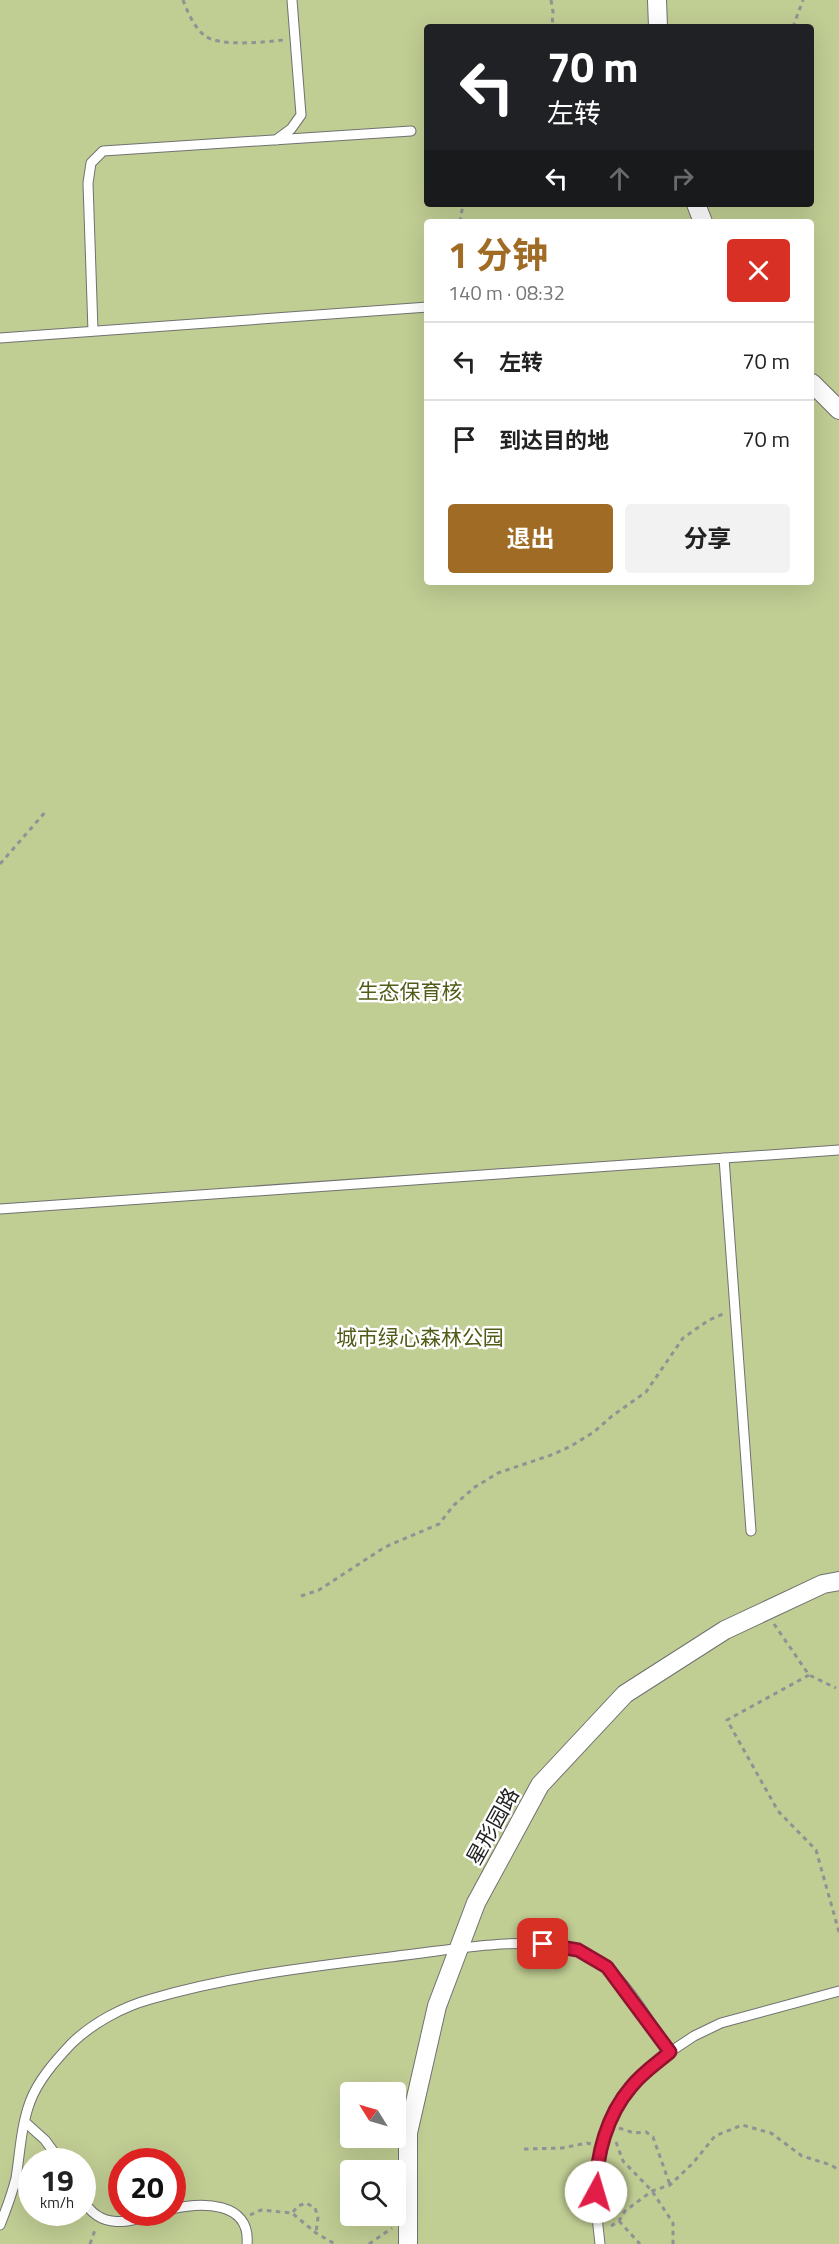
<!DOCTYPE html>
<html lang="zh">
<head>
<meta charset="utf-8">
<style>
	:root { --surface:#fff; --page:#f2f2f2; --text:#222; --muted:#767676; --line:#e0e0e0; --accent:#a06b24 }
	body { margin:0; font-family:"Titillium Web","Noto Sans SC",sans-serif; background:var(--page); color:var(--text); height:100vh; display:flex; flex-direction:column; font-size:22px; white-space:nowrap }
	* { box-sizing:border-box; margin:0 }
	p { font-size:20px; color:var(--muted) }
	.icon { flex:none; width:33px; height:33px; fill:none; stroke:currentColor; stroke-width:2; stroke-linecap:round; stroke-linejoin:round }
	.map { position:relative; flex:1; overflow:hidden }
	.panel { position:absolute; left:424px; top:219px; width:390px; height:366px; display:flex; flex-direction:column; background:var(--surface); border-radius:6px; box-shadow:0 6px 24px #0002 }
	.panel>* { flex:none }
	.hud { position:absolute; left:424px; top:24px; width:390px; height:183px; border-radius:6px; box-shadow:0 6px 24px #0002; background:#202124; color:#fff; overflow:hidden }
	.needle { width:39px; rotate:307deg }
	.fabs { position:absolute; left:340px; top:2082px; display:grid; gap:12px }
	.fabs a { display:grid; place-items:center; width:66px; height:66px; border-radius:6px; background:var(--surface); box-shadow:0 6px 24px #0002; font-size:30px }
	.speed { position:absolute; left:18px; top:2148px; display:flex; gap:12px; font-size:30px; font-weight:700; text-align:center }
	.speed>* { display:grid; place-content:center; width:78px; height:78px; border-radius:50%; background:var(--surface); box-shadow:0 6px 24px #0002; line-height:1 }
	.speed small { font-size:15px; font-weight:400 }
	.speed .limit { border:9px solid #d22; background:#fff; color:#111 }
	.pin { position:absolute; display:grid; place-items:center; width:51px; height:51px; color:#fff; margin:-26px; border-radius:12px; box-shadow:0 3px 9px #0006 }
	.me { position:absolute; width:66px; margin:-33px; rotate:6deg; stroke-linejoin:round; filter:drop-shadow(0 0 4px #0008) }
	.turn { display:flex; align-items:center; gap:21px; height:126px; padding:0 24px; font-size:27px }
	.turn .icon { width:78px; height:78px; stroke-width:2.5 }
	.turn b { display:block; font-size:42px; line-height:51px }
	.lanes { display:flex; align-items:center; height:57px; padding:0 24px; background:#0003; justify-content:center; gap:30px; direction:ltr }
	.lanes .off { opacity:.35 }
	.round { display:grid; place-items:center; flex:none; width:63px; height:63px; border-radius:6px; background:var(--page) }
	.summary { display:flex; align-items:center; justify-content:space-between; height:102px; padding:0 24px }
	h1 { font-size:36px; font-weight:700; line-height:45px; color:var(--accent) }
	.action { display:flex; gap:12px; margin-top:auto; padding:12px 24px }
	.action a { flex:1; height:69px; border-radius:6px; background:var(--accent); color:#fff; font-size:24px; font-weight:700; line-height:69px; text-align:center }
	.action a+a { background:var(--page); color:var(--text) }
	ul { padding:0; list-style:none }
	li { display:flex; align-items:center; gap:18px; height:78px; padding:0 24px; border-top:2px solid var(--line) }
	li div { flex:1 }
	li b { display:block; font-size:22px }
	li em { font-style:normal }
	.map>svg:first-child { display:block }
</style>
</head>
<body>
<div class="map">
<svg width="839" height="2244" viewBox="0 0 839 2244">
	<rect width="100%" height="100%" fill="#e1e2e3"/>
	<path fill="#c0cd93" fill-rule="evenodd" d="M0,0h839v2244h-839zM428,27h384v177h-384zM428,222h384v360h-384zM351,2092h45v46h-45zM32,2162h50v50h-50zM122,2162h50v50h-50zM351,2170h45v46h-45z"/>
	<g fill="none" stroke-linecap="round" stroke-linejoin="round">
		<g stroke="#707171" stroke-width="11">
			<path id="service" d="M276,140l15,-11 10,-14 -9,-115
				M93,331l-5,-148 3,-20 12,-12 308,-20
				M0,338l428,-31
				M724,1158l27,373
				M0,1209l839,-59
				M25,2122l20,18 16,22
				M82,2198c18,34 48,24 78,14
				M172,2209c29,-7 79,-8 75,35
				M0,2225c6,-15 12,-31 16,-47 4,-25 5,-52 14,-76 8,-22 26,-42 42,-59 21,-20 50,-36 79,-44 85,-25 175,-34 263,-45 48,-6 116,-18 163,-4 40,11 70,69 93,102
				M600,2244l-4,-36 -1,-31 7,-30 11,-34 18,-26 39,-35 24,-16 27,-13 118,-32"/>
		</g>
		<g stroke="#707171" stroke-width="20">
			<path id="minor" d="M657,0l1,27
				M696,204l7,18
				M812,383l27,27
				M408,2244v-111l29,-127 39,-103 64,-118 85,-91 100,-64 98,-46 16,-3"/>
		</g>
		<path stroke="#919293" stroke-width="3" stroke-dasharray="4.5 4.5" stroke-linecap="butt" d="M183,0c5,13 11,27 22,36 16,11 60,6 79,4
			M551,0l2,12 -1,15
			M793,27l10,-27
			M460,222l3,-18
			M0,864l47,-54
			M301,1596l18,-6 66,-43 54,-23 15,-19 21,-18 23,-14 56,-19 17,-8 23,-14 18,-16 34,-24 37,-54 26,-18 14,-6
			M774,1624l35,51 27,13
			M809,1675l-82,45 51,91 38,39 23,82
			M619,2128l15,5 12,-1 7,5 17,48
			M616,2142l7,19 29,30 21,32v21
			M524,2149l38,-1 25,-5 4,1
			M293,2212l5,-6 8,-3 9,5 3,9 -2,16
			M250,2215l11,-5 31,3 24,20 19,11
			M619,2221l21,23
			M611,2226l8,-5 6,-10 27,-20 18,-6 23,-22 22,-27 27,-11 29,8 31,23 29,9 8,5
			M90,2244l6,-17
			M369,2244l23,-16"/>
		<use href="#service" stroke="#fff" stroke-width="9"/>
		<use href="#minor" stroke="#fff" stroke-width="18"/>
	</g>
	<g fill="none" stroke-linecap="round" stroke-linejoin="round">
		<g stroke="#92132f" stroke-width="15">
			<path id="route" d="M543,1944l35,6 29,17 63,85c-13,11 -28,21 -39,35 -24,28 -35,68 -35,105"/>
		</g>
		<use href="#route" stroke="#e11d48" stroke-width="10"/>
	</g>
	<g text-anchor="middle" dominant-baseline="central" stroke-width="5" stroke-linejoin="round" paint-order="stroke">
		<g font-size="21" fill="#515c18" stroke="#fff">
			<text x="410" y="991">生态保育核</text>
			<text x="420" y="1337">城市绿心森林公园</text>
		</g>
		<g font-size="21" fill="#222223" stroke="#fff">
			<text transform="translate(492 1826) rotate(-61)">星形园路</text>
		</g>
	</g>
</svg>
<div class="fabs">
<a><svg class="needle" viewBox="-14 -14 28 28"><path d="M0-13l5 13h-10z" fill="#e53935"/><path d="M0 13l5-13h-10z" fill="#767676"/></svg></a>
<a><svg class="icon" aria-label="search" viewBox="0 0 24 24"><circle cx="10" cy="10" r="6"/><path d="M15 15l6 6"/></svg></a>
</div>
<div class="speed"><div>19<small>km/h</small></div><div class="limit">20</div></div>
<div class="pin" style="left:543px;top:1944px;background:#d93025"><svg class="icon" aria-label="arrive" viewBox="0 0 24 24"><path d="M6 21V4h12l-3 4 3 4H6"/></svg></div>
<svg class="me" style="left:596px;top:2192px" viewBox="-20 -20 40 40"><circle r="19" fill="#fff"/><path d="M0-13L10 11 0 6-10 11z" fill="#e11d48"/></svg>
<div class="hud">
<div class="turn"><svg class="icon" aria-label="left" viewBox="0 0 24 24"><path d="M17 20v-9H6M10 6l-5 5 5 5"/></svg><div><b>70 m</b>左转</div></div>
<div class="lanes"><svg class="icon" aria-label="left" viewBox="0 0 24 24"><path d="M17 20v-9H6M10 6l-5 5 5 5"/></svg><svg class="icon off" aria-label="ahead" viewBox="0 0 24 24"><path d="M12 20V5M6 11l6-6 6 6"/></svg><svg class="icon off" aria-label="right" viewBox="0 0 24 24"><path d="M7 20v-9h11M14 6l5 5-5 5"/></svg></div>
</div>
<section class="panel">
<div class="summary"><div><h1>1 分钟</h1><p>140 m · 08:32</p></div><a class="round" style="background:#d93025;color:#fff"><svg class="icon" aria-label="close" viewBox="0 0 24 24"><path d="M6 6l12 12M18 6L6 18"/></svg></a></div>
<ul>
<li><svg class="icon" aria-label="left" viewBox="0 0 24 24"><path d="M17 20v-9H6M10 6l-5 5 5 5"/></svg><div><b>左转</b></div><em>70 m</em></li>
<li><svg class="icon" aria-label="arrive" viewBox="0 0 24 24"><path d="M6 21V4h12l-3 4 3 4H6"/></svg><div><b>到达目的地</b></div><em>70 m</em></li>
</ul>
<div class="action"><a>退出</a><a>分享</a></div>
</section>
</div>
</body>
</html>
